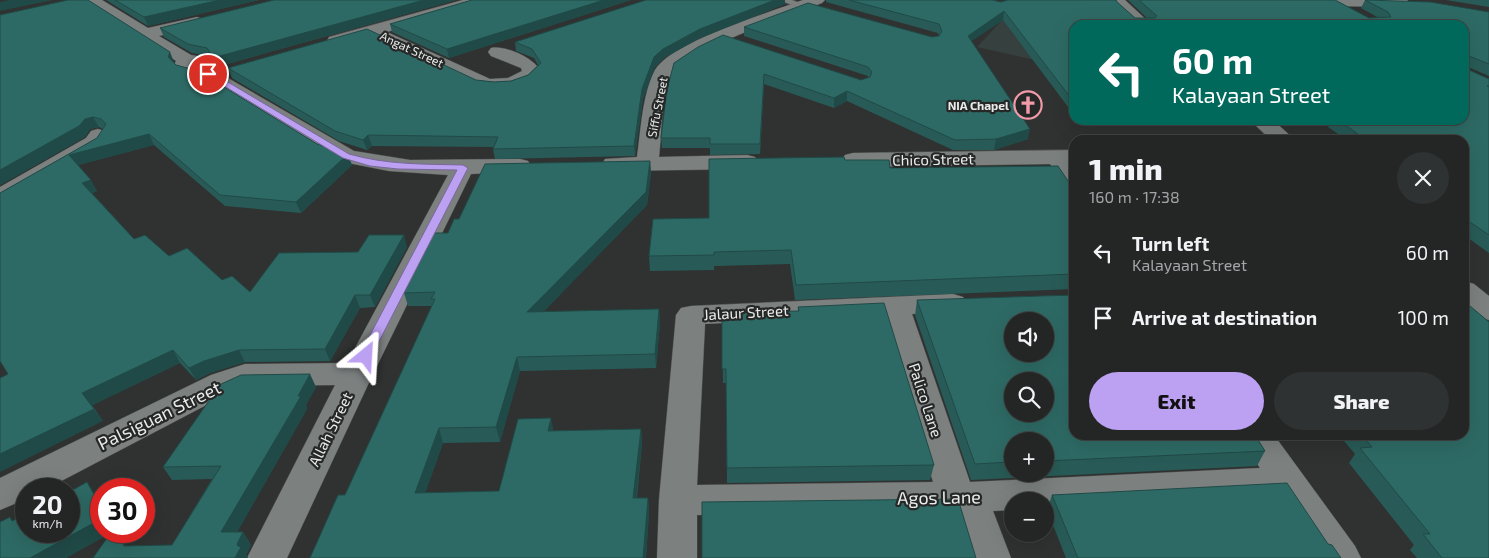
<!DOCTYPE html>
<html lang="en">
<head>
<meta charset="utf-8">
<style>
	:root { --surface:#232625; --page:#2f3232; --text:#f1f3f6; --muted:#a3a5a7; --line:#404342; --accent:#bca0f2 }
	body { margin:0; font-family:"Exo 2",sans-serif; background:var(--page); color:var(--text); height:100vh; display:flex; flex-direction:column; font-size:19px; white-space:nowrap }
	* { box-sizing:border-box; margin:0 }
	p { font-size:16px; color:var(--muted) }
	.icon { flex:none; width:28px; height:28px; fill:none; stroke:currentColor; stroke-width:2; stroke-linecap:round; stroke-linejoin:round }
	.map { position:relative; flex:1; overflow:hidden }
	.drawer { position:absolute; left:1069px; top:135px; width:400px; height:305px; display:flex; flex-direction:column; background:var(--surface); border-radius:15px; box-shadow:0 5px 20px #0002,0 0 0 1px var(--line) }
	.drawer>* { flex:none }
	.banner { position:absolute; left:1069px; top:20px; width:400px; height:105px; border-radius:15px; box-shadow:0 5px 20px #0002,0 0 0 1px var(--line); background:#00695c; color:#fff; overflow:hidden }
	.tools { position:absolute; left:1004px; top:312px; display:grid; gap:10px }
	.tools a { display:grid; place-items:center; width:50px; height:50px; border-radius:50%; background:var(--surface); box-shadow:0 5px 20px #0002,0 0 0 1px var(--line); font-size:25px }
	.speed { position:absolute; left:15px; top:478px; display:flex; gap:10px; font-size:25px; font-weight:700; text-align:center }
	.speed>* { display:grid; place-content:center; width:65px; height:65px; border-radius:50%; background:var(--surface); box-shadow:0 5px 20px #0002,0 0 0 1px var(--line); line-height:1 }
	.speed small { font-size:12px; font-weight:400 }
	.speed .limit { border:8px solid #d22; background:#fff; color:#111 }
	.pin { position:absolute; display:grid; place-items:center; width:42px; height:42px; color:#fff; margin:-21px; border:2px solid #fff; border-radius:50%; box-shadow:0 1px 5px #0007 }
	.me { position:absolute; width:55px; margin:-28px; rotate:27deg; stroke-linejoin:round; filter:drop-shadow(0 0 4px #0008) }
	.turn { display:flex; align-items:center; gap:18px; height:105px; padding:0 20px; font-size:22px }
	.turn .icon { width:65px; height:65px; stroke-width:2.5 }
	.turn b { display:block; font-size:35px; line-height:42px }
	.round { display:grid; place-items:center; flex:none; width:52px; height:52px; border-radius:26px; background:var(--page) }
	.head { display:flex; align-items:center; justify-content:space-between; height:85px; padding:0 20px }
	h1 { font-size:30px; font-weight:800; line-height:38px }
	.button { display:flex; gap:10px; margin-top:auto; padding:10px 20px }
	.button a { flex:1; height:58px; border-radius:30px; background:var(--accent); color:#111; font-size:20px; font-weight:800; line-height:58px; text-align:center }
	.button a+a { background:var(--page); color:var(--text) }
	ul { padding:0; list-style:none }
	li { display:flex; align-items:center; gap:15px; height:65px; padding:0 20px }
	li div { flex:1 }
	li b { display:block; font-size:19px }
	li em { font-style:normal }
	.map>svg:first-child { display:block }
</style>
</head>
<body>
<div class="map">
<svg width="1489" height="558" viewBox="0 0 1489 558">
	<rect width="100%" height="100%" fill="#2f3231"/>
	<path fill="#36403f" d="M1021,0l53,25v44l-97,-22z"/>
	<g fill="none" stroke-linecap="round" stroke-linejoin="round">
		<g stroke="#4e5150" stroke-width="2">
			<path id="lane" d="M779,0h13l15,6 -4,3z"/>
		</g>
		<g stroke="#4e5150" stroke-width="1">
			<path id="street" d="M84,0h18l46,28 49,-11 6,2 2,3 -2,3 -44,11 32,19 18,3 3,4 -3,4 -11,1 16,3 140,81 56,9 110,-1 8,2 3,5 -3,5 -57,3 -98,200 -86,184h-40l88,-173 -88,1 -14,5 -187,98h-20v10l-26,11v-32l211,-103 34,-11 102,-1 101,-188 -59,-4 -51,-10 -135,-82 -22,-6 -7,-8 2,-4z
				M463,0h25l-3,3 -98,29 103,47 18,-1 14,-7 -1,-3 -30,-12 -3,-4 3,-4c14,-3 44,10 50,24 -11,17 -36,20 -55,18l-116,-54 -35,10 -6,-1 -2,-4 2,-4z
				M803,0h22l-3,3c-27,11 -139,48 -150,71 -11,22 -10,58 -13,83l88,-2 8,2 3,5 -3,5 -8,2 -134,2 -8,-2 -3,-5 3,-5 32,-2c4,-27 5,-62 18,-87 16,-28 116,-58 148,-70z
				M1109,0h16l27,25h-18l-18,-16z
				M1326,0h81l2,2 -3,3 -5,2 -68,-1 -5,-2z
				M1250,120h23l22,20h-24z
				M98,129l7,2 4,4 -7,12 -94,55 -8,2v-17l86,-49 5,-7z
				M1074,150v38l-8,-2 -16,-22 -197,3 -8,-2 -3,-5 3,-5 8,-2z
				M1464,281l10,3 15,12v24l-10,-3 -15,-13z
				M953,294l10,3 4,6 -4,6 -10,3 -41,2 58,168 290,-14 -22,-33h36l81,111 6,12h-42l-40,-62 -234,12v-7h-33v9l-19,1 18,47h-40l-15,-46 -259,3v43h-40l2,-58 17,-185 5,-7 10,-2zM884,315l49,167 -236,3 8,-161z"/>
		</g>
		<use href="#lane" fill="#7c807f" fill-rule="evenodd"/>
		<use href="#street" fill="#7c807f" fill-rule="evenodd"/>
	</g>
	<path fill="#285b57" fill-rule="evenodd" d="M106,0h153l-111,26z
		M274,0h182l-243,68 -3,-1 -4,-9 1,-2 -15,-3 -28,-16 -4,-9z
		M472,0h159l-182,58 -57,-26 -2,-8z
		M826,0h166l9,2 5,-1 -1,-1h111l1,2 18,16h12l-19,-18h207l34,18h10l-18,-10 4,-8 124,12v64l-21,-9 -1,2 22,10v174l-25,-18v-95h-125l2,-4 -13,-9 4,-7h132v-95h-390v90l-71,-95 -32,21 57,98 -34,11h-41l-106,-49 -13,7 -70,-24 -4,70 -50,1v-7h-48l-1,-10 13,-75 187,17 7,-2v-2l-124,-40v-9l188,10 7,-1 -1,-3 -112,-31z
		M1446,0h43v7z
		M785,4l-85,34 -36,20 -9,9 -12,32 -8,57 -140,3 -2,-10v-2l-121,-1 -5,4 -28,-9 -107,-63 -4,-10 248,12 18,2 17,-1 17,-6 10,-10 -4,-7 -18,-7 -1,-9z
		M0,15l174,47 2,3 176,100 -51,48 -76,-7 -71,-61 -76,20 19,26 -5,2 42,46 88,41 28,12 108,-40 49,-5 -32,60 -15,1 -30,53 -85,1 -35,11 -14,7 -16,-17 -88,42 11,16 -95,-47 -6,-182 95,-54 6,-9 -4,-2 -9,2 -5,8 -85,48z
		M1077,120h9l-5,5z
		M845,160l45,8 184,22v99l-279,11 -5,-36 -76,2v4l-64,1 -1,-15 60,-38z
		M650,161l1,12 -4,32 -104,107 116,-3 1,14 -4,45 -136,3 -20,71 -57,1 -18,50 74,-2 54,-60 88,-2 1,14 -5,55h11l1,14 -3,46h-336l35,-63 87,-189h-24l-4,-13 44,-60 11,-14z
		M917,300l348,151 -8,15 -286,14 -56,-165zM1012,441h33v33h-33z
		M798,307l136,158 -4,15 -203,3 -1,-100h-3l-1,-70 76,-1z
		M316,387l-10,18 1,4 -70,123h6l8,13 -5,10 2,3h-155l19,-26 -46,26h-66l13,-37 84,-25 4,35h15l10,15 46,-1 40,-66 -40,1 -9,-13 49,-71 -4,-6z
		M1339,435h125l25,123h-72l-7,-8 4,-5 -65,-82 6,-9z
		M1052,495l276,49 13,14h-275l-19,-48z"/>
	<path fill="#204a47" d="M9,0h44l-53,11v-9z
		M220,0h39l-111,26 -4,-9z
		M424,0h32l-243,68 -4,-9z
		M604,0h27l-182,58 -2,-9z
		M775,0h10v4l-85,34 -36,20 -9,9 -12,32 -8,57 -1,-10 8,-57 12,-32 9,-8 37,-20z
		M1004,11l-1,9 -37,25 2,-9z
		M170,52l4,10 -1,4 -5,-9z
		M847,91v10l-13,7v-10z
		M93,117l6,10 -9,2 -5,8 -85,48v-15l85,-51z
		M1082,120h4l-5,5z
		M1030,129l-2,10 -34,11 2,-11z
		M149,134l5,11 -79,21 -6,-11z
		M368,135l4,11 -5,4 -4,-10z
		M348,154l4,11 -51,48 -5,-11z
		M650,161l1,12 -4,32 -117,121 -3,-14z
		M91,180l6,11 -8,3 -7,-11z
		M404,235l3,12 -32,60 -5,-12z
		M355,295l5,13 -30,53 -5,-12z
		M659,309l1,14 -4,45 -1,-14z
		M173,350l7,13 -89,43 -9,-13z
		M239,350l6,12 -35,11 -14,7 -7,-12 15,-7z
		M517,357l3,14 -20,71 -4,-15z
		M310,374l6,13 -10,18 1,4 -77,136 -9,-13z
		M94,409l9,12 -103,51v-18z
		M551,418l3,15 -6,-2z
		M439,428l4,15 -23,65 -5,-15z
		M641,429l1,14 -7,70 -2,-15z
		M87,482l14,21v4z
		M648,498l1,14 -3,46h-3z
		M101,519v12h12l-47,27h-36z
		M116,531l8,11 9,16 -9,-12z
		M243,532l8,13 -5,10 2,3h-13l2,-14z"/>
	<path fill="#2e6a65" stroke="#204a47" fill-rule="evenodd" d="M68,0h20l82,52 -2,5 8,8 22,6 119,73 31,10 -52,48 -76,-7 -71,-61 -80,21 22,25 -9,3 52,56 11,-4 24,21 18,-8 35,32 10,-4 18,16 29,-39 79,-1 11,-17h35l-34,60h-15l-30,54 -86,1 -35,11 -15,7 -16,-18 -91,43 12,16 -94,45v-76l8,-4 -8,-13v-168l97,-55 9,-14 -5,-5 -8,-2 -8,2 -6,7 -79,44v-155z
		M115,0h105l-76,17z
		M274,0h150l-215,59 -3,-1 4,-5 -3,-5 -19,-4 -28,-16z
		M472,0h132l-157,49 -57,-25z
		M646,0h129l-75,29 -37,20 -9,8 -12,32 -8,57 -141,3 5,-12 -130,-2 -5,5 -28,-9 -107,-63 139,-39 109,51 18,2 17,-1 17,-6 13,-12 -9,-14 -17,-7z
		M849,0h143l9,2 7,-2h108l1,2 18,16h20l2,-2 -18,-16h196l34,18 22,-1 -3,-5 -23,-12 65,2 59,10v52l-20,-8 -2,13 22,10v7h-2l2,1v148l-25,-17v-78h-116l-7,-5 17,-1 -20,-14h126v-95h-272l-6,-5 -4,5h-108v77l-70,-91 -36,25 62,93 -34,10 -41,1 -108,-49 -13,7 -70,-24 -4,70h-50v-6h-49l6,-49 7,-26 24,-16 25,-12 138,45 9,-3 2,-5 -4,-5 -124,-40 64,-24 124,34 7,-1 3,-5 -3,-7z
		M844,157l1,3h44l1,8 168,-2 16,24v84l-278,11 -5,-35 -77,2v3l-65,1 4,-37 56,-1v-59z
		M650,161l-4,31 -119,120 132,-3 -4,45 -138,3 -21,70 -57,1 -24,65 84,-2 19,-72 33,-1 -3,13 93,-2 -8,69h15l-5,60h-333l28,-63h7l90,-196h-4l4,-7 -31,1 30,-60h14l6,-14h5l26,-55z
		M1074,295v140h181l10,16 -220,10v-20h-33v21l-37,2 -58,-164zM1012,321h33v33h-33zM1012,381h33v33h-33z
		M1464,301l25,21v236h-47l-19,-24h7l-70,-86 12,-1 -10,-12h102z
		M884,303l50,162 -207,3 -1,-99h-4v-56l77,-2 -1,-4z
		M310,374l-12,22h3l-80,136h22l-6,12 1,2 3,1 -6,11h-142l19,-27h3l9,15 48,-1 49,-79 -58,1 50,-72 -5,-5 33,-15z
		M87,482l14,25v12l-71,39h-30v-36l10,-5 2,4 14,-7v17h43v-39z
		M1287,483l41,61 4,1 9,13h-263l-26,-63z
		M958,499l18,59h-274v-56z"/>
	<path fill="#bca0f2" stroke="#7a689d" d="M206,72h5l138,82c38,11 76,10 114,11l5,3 -98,191h-9l-2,-3 98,-186 -59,-1 -28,-3 -27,-8 -137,-83z"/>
	<defs>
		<g id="church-ring" transform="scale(1.4375)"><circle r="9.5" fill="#252827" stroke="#f39aa9" stroke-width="1.5"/><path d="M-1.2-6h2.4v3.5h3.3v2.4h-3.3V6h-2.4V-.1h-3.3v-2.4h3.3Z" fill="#f39aa9"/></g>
	</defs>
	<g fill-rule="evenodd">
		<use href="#church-ring" x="1028" y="105"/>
	</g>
	<g text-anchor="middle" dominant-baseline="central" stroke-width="4.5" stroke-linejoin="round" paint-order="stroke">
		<g font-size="12" fill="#eaeceb" stroke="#252827">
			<text transform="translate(412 49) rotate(25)">Angat Street</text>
			<text transform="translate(657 107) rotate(-79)">Siffu Street</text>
		</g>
		<g font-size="12" font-weight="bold" fill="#eaeceb" stroke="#252827" text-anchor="end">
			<text x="1009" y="105">NIA Chapel</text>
		</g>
		<g font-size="15" fill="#eaeceb" stroke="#252827">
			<text transform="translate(933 159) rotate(-1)">Chico Street</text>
			<text transform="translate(746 312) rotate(-3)">Jalaur Street</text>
			<text transform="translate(926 400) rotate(72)">Palico Lane</text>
			<text transform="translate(330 429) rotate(-64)">Allah Street</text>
		</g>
		<g font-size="18" fill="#eaeceb" stroke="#252827">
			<text transform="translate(159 415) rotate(-26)">Palsiguan Street</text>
			<text transform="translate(939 497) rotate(-1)">Agos Lane</text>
		</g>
	</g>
</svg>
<div class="tools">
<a><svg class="icon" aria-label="sound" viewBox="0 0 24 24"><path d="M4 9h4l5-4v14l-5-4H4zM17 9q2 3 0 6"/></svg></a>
<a><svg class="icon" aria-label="search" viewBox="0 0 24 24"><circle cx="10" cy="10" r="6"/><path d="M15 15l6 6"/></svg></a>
<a>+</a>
<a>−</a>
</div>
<div class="speed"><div>20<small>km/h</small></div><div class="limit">30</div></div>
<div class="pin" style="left:208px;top:74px;background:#d93025"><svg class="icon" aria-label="arrive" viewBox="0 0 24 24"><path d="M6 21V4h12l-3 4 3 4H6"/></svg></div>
<svg class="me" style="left:366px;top:356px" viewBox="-20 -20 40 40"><path d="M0-17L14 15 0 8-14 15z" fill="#bca0f2" stroke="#fff" stroke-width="4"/></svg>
<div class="banner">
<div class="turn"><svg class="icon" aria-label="left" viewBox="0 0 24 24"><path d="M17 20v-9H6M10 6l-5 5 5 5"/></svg><div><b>60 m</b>Kalayaan Street</div></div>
</div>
<section class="drawer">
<div class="head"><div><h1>1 min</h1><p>160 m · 17:38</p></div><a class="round"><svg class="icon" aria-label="close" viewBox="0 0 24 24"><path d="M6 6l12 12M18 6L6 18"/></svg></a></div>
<ul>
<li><svg class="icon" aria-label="left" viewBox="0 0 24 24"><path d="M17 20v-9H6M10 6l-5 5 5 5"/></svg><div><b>Turn left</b><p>Kalayaan Street</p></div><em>60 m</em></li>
<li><svg class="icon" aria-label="arrive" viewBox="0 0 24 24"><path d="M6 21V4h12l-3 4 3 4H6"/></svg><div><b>Arrive at destination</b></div><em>100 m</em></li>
</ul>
<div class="button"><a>Exit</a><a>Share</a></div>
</section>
</div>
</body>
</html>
